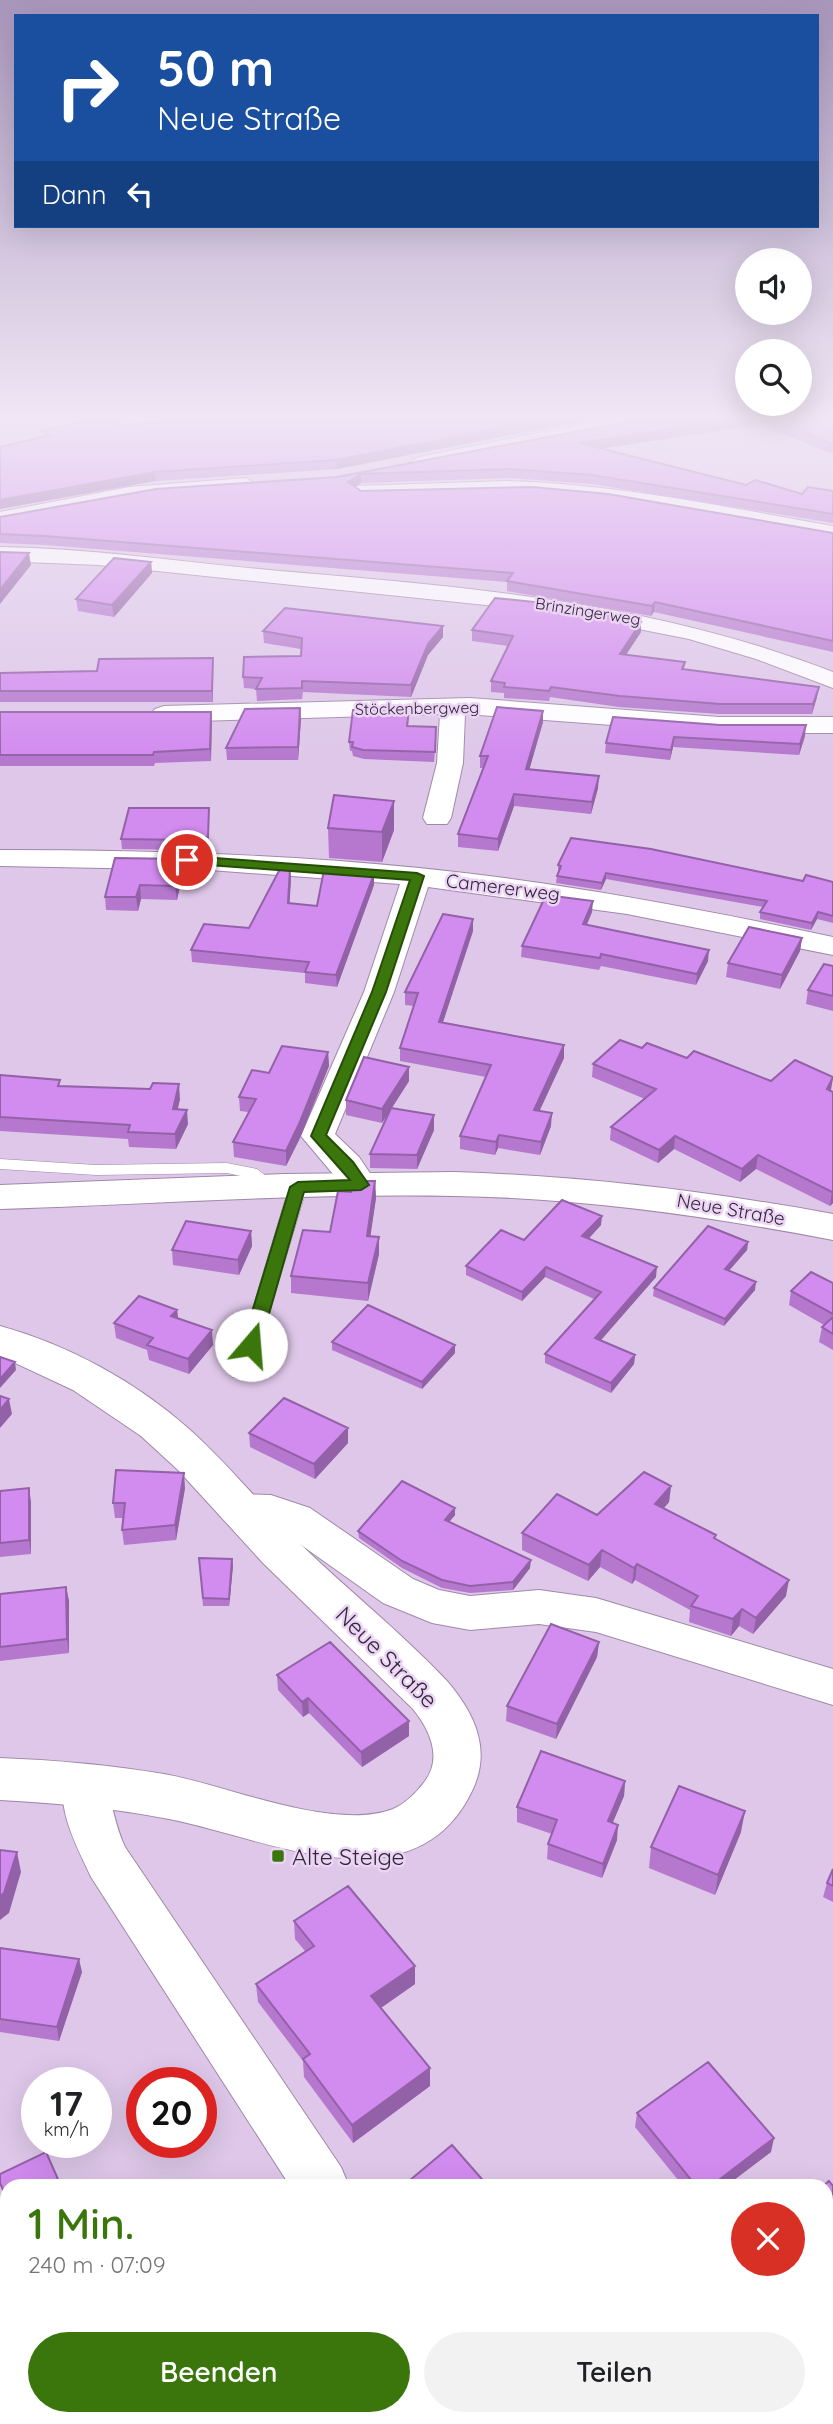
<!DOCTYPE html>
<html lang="de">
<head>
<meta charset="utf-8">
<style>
	:root { --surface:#fff; --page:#f2f2f2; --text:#202124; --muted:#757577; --accent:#3b760c }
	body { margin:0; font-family:Quicksand,sans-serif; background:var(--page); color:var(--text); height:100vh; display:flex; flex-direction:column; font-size:26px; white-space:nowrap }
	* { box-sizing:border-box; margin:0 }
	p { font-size:23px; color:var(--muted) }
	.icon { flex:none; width:38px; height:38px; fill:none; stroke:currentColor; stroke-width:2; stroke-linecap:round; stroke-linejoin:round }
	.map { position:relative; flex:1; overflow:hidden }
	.sheet { position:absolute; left:0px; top:2179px; width:833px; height:247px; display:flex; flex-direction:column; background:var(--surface); border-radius:21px 21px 0 0; box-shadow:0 7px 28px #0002 }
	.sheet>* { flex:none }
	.top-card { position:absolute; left:14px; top:14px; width:805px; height:214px; border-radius:0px; box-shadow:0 7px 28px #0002; background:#1a4fa0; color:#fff; overflow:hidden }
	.buttons { position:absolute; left:735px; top:248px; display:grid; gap:14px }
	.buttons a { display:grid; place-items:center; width:77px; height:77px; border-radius:50%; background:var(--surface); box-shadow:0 7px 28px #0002; font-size:35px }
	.speed { position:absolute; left:21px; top:2067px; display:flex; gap:14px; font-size:35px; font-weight:700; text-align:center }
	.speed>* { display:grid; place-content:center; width:91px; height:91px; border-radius:50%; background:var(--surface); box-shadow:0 7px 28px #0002; line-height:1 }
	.speed small { font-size:18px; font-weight:400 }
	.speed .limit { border:10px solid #d22; background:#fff; color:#111 }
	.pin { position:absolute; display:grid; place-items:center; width:60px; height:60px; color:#fff; margin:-30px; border:4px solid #fff; border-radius:50%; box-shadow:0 2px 7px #0007 }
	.me { position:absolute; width:77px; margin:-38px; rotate:18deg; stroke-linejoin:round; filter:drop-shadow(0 0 5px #0008) }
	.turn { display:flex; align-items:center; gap:24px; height:147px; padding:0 28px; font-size:32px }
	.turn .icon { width:91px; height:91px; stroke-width:2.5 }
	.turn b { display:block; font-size:49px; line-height:60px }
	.then { display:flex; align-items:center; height:66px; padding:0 28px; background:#0003; gap:14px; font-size:26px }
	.round { display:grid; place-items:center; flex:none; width:74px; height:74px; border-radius:37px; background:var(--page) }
	.head { display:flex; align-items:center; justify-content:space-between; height:119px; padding:0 28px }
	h1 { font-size:42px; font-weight:600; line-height:52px; color:var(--accent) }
	.cta { display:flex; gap:14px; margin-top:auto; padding:14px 28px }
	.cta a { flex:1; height:80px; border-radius:42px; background:var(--accent); color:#fff; font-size:28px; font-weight:600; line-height:80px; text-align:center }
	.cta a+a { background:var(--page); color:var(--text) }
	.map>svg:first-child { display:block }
</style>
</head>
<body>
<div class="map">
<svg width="833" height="2424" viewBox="0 0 833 2424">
	<rect width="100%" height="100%" fill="#dec7e9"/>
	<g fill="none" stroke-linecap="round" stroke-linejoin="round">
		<g stroke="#9f89a8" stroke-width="1">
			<path id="service" d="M0,1159l96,6 131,-2 30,6 24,19 -9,5 -26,-16 -19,-4 -131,2 -96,-6z
				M298,1182l9,5 -47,157 -14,33h-14l-3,-5 13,-28 47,-157z"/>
		</g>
		<g stroke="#9f89a8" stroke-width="2">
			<path id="minor" d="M607,419h47l-9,6 -80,13 -146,31 -10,-6 10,-6z
				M246,478l10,6 -3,4 -124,11 -129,25v-12l129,-25z
				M507,481c110,3 218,26 326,45v14c-100,-19 -200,-40 -302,-46 -59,-3 -118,3 -177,4l-10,-6 10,-6z
				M0,547c90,1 179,15 269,23 196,17 378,30 564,102v16l-77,-29 -67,-20 -136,-27 -454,-47 -99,-4z
				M470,698l249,19h114v16h-114l-254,-19 -2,49 -12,55 -4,6h-20l-4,-6 14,-55 3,-49 -276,8 -9,-3 -4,-5 4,-5 9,-3z
				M0,850c140,0 280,4 419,18 139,14 277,40 414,69v18l-206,-41 -199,-27 -34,105 -59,142 24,23 19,28 -5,8 -12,3 -12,-3 -48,-57 63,-144 36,-108 -190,-14 -210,-4z
				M238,1494l33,1 39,13 103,71 26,11 31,6 69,-6 57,8 237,71v36l-237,-73 -57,-8 -69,6 -38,-7 -49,-20 -103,-73c-18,-7 -37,-4 -56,-10l-6,-11 6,-11z
				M84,1764l16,6c12,25 13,52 25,77l216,320 8,19h-59l-199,-309c-14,-31 -39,-74 -23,-107z"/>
		</g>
		<g stroke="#9f89a8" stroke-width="2">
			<path id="tertiary" d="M455,1172c127,4 253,19 378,42v26c-125,-24 -251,-42 -378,-44 -152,-3 -304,8 -455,13v-24l284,-11z
				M0,1326c69,19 136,56 189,103 38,34 71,75 107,111 49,48 104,91 151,141 28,33 45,69 25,110 -58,121 -209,46 -303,28 -56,-11 -112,-16 -169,-19v-42c55,2 110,7 164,16 63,11 169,58 229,35 12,-5 24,-17 32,-28 18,-24 4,-52 -12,-72l-150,-146 -85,-93 -37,-34 -68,-46 -73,-34z"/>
		</g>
		<use href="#service" fill="#fff" fill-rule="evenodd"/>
		<use href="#minor" fill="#fff" fill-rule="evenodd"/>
		<use href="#tertiary" fill="#fff" fill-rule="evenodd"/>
	</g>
	<path fill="#b578ce" d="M160,419h432l-255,50 -181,12 -112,-45 -1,-5 118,-9z
		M642,419h191v35l-74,-29 -157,23 144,37 56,9 31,-3v32l-241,-39 -82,-6 -149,5 -6,4 6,4 472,42v119l-179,-40 -3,4 -144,-25v-9l-461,-37 -46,-2v-26l337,-40z
		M151,562l1,11 -38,44 -36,-6 -2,-12z
		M472,630l169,2 -15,23 59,7 -1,8 133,27 -5,17h-93l-100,-7 -69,-10 -1,4 -45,-3v-5l-13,-1v-11l17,-35 -36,-5z
		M263,631l180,6 -15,18 -17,42 -108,-5 -1,7 -45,2 -1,-12 -12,-1 -1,-11 58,-21v-7l-37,-6z
		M213,658v44h-213v-29l97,-2z
		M300,708l1,12 -3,40h-71l-1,-12z
		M543,711v11l-14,48 69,18 -7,26 -77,-8 -16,45 -40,-4v-13l26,-66h-4v-12z
		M0,712h211v49l-56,2 -1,3h-154z
		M409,717l-1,9 28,10 -2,26 -70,-3 -11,-3 -1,-5h-2l-1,-9z
		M613,717l192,19 -6,19 -126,-8 -3,13 -65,-7 1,-10z
		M394,801v29l-12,32 -53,-4 -1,-30z
		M209,808v39h-20l-1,3 -66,-1 -1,-10z
		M182,859l1,13 -6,28 -36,-1 -3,12 -32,-1 -1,-13z
		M558,865l245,16 30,1v41l-16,-4 -6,11 -51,-11v-7l3,-5 -157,-28 -5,11 -45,-7 1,-7 1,-4z
		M374,874v11l-37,102 -32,-4v-10l-113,-11 -1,-12 58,-22 42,-49 -2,24 28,3z
		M592,912l-5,13 121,36 -12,24 -95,-19 -2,4 -78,-13 1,-11z
		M473,931l-30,91 121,23v13l-25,53 12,15 -11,29 -42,-7 -3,7 -35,-6v-13l26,-59 -86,-16v-13l14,-42 -9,-1v-13z
		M802,938l-2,13 -20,38 -54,-12 2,-14z
		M833,966v45l-27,-7 2,-14z
		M642,1048l45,10 84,23 62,11v111l-3,3 -74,-37 -16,13 -66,-33 -16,14 -48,-23 1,-13 34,-28 -53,-22 1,-13z
		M328,1052l1,14 -29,72 -14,28 -52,-9 -1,-15 16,-30 -9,-1 -1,-14 30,-24z
		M0,1075l61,11 119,13 -2,10 10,15 -12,25 -47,-2 -1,-8 -128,-8z
		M409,1081l-17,27 42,7v15l-17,39 -47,-1v-14l21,-44 -9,13 -36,-8v-15z
		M375,1181l1,17 -6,38 9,1v17l-11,47 -77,-8v-17l39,-44 21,-40z
		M601,1225l-13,14 68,38 -55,63 34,15 -1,9 -23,29 -66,-30v-9l49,-55 -49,-22 -23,24 -56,-26v-9l58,-26z
		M251,1231l1,15 -13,29 -66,-10 -1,-15z
		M748,1242l-1,8 -18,21 26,19 -31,36 -71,-30 1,-8z
		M833,1283v67l-14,-8 3,-15 2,-2 -35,-20 2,-14z
		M177,1310l1,9 35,26 -24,29 -40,-14 -2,-10 -31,-12 -2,-15z
		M332,1342l123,11 -33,36 -90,-39z
		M348,1428v15l-33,36 -65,-32 -1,-14z
		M671,1486l-2,16 -6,7 52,30 71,57 -33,38 -14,-8 -8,10 -42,-14 1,-12 -55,-30 -3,4 -32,-17 -12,14 -66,-31v-17l75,-18z
		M185,1488l-9,52 -52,5 -2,-15 1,-12h-8l-2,-15z
		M0,1491l31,11v52l-31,3z
		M455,1508v7l-6,7 81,46 -17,22 -43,3 -28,-5 -40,-20 -43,-30 -1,-7z
		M199,1558l34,8 -4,40h-26z
		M66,1587l3,14v52l-69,8v-67z
		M599,1642l-2,15 -41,82 -50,-18 1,-15z
		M277,1675l132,61 -47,31 -53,-54 -6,4 -25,-27z
		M625,1781l-1,15 -11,26 4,18 -15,38 -55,-19 1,-15 4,-10 -35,-12v-15z
		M741,1832l-26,63 -66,-27 2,-21z
		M833,1869v33l-10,-5 4,-14z
		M294,1921l121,45v18l-34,24 49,60v18l-77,57 -49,-66 -1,-16 -45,-59 -2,-18 49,-33 -10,-12z
		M0,1948l82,24 -23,69 -59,-9z
		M637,2113l134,39 -45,34h-43l-48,-59z
		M627,2418h89l-5,6h-79z"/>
	<path fill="#9361a7" d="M546,419h46l-255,50 -1,-9z
		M735,419h25l-1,6 -180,27v-9z
		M155,472l1,9 -156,28v-9z
		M361,474v9l-12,8 -1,-9z
		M29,553l2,12 -31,39v-14z
		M151,562l1,11 -38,44 -2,-12z
		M655,602l-1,10 -3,4 1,-10z
		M641,622v10l-22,33 1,-11z
		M443,626v11l-15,18 -17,42v-12l17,-41z
		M213,658v44l-1,-11z
		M819,687l-2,10 -5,17 1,-10z
		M300,708l1,12 -3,40v-13z
		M543,711v11l-17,59v-12z
		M211,712l1,11 -1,38 -1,-12z
		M806,725l-1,11 -6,19 1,-11z
		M674,737l-1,10 -3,13 1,-10z
		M599,776l-1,12 -7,26 1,-12z
		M514,794v12l-16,45v-12z
		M394,801v29l-12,32v-30z
		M182,859l1,13 -6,28 -2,-14z
		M290,868l1,11 -2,35 -1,-11z
		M606,873v6l-5,11 1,-7z
		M374,874v11l-37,102 -1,-12z
		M140,885l1,14 -3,12 -2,-14z
		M593,901l-1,11 -10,23 1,-11z
		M818,912l-1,7 -6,11 1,-7z
		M473,919v12l-34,103v-12z
		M802,938l-2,13 -20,38 2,-14z
		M709,950l-1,11 -12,24 1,-11z
		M564,1045v13l-30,65v-13z
		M328,1052l1,14 -29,72 -14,28v-15z
		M409,1067v14l-27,42v-14z
		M833,1078l-2,12 -4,-1z
		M179,1084l1,15 -6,24 -1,-14z
		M187,1110l1,14 -12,25 -1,-15z
		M552,1113l-1,13 -11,29 1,-13z
		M434,1115v15l-17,39v-14z
		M499,1135l-1,13 -3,7 1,-13z
		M675,1136l-1,13 -16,14 1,-13z
		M758,1155l-2,14 -16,13 2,-13z
		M375,1181l1,17 -8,55 -1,-17z
		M833,1191v12l-3,3 2,-14z
		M602,1216l-1,9 -19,21v-10z
		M251,1231l1,15 -13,29 -1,-15z
		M379,1237v17l-11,47v-18z
		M748,1242l-1,8 -23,26 1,-7z
		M546,1267l-1,10 -23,24v-9z
		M657,1267l-1,10 -61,70v-9z
		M756,1282l-1,8 -31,36 1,-7z
		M177,1310l2,15 -8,-9z
		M212,1330l1,15 -24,29 -1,-15z
		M455,1345v8l-33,36v-7z
		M635,1355l-1,9 -23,29v-10z
		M15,1362l1,8 -16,18v-9z
		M9,1399l3,15 -12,14v-18z
		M348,1428v15l-33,36 -1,-15z
		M184,1473l1,15 -9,52 -1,-15z
		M671,1486l-2,16 -16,19 2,-17z
		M29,1488l2,14v52l-2,-14z
		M455,1508v7l-10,12v-7z
		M602,1550l-2,17 -12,14 1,-16z
		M232,1559l1,7 -4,40v-7z
		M531,1560l-1,8 -17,22v-8z
		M637,1564l-2,16 -3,4 2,-16z
		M789,1580l-3,16 -33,38 3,-16z
		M66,1587l3,14v52l-2,-14z
		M742,1609l-3,17 -8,10 2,-17z
		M599,1642l-2,15 -41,82 1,-15z
		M308,1698l1,15 -6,4 -1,-15z
		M409,1721v15l-47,31 -1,-15z
		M625,1781l-1,15 -17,40 1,-15z
		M745,1811l-4,21 -26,63 3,-20z
		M618,1825l-1,15 -15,38 1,-14z
		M17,1852l4,20 -12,41 -9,7v-24z
		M79,1959l3,13 -23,69 -2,-14z
		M415,1966v18l-43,30 -1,-18z
		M430,2068v18l-77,57 -1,-18z
		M774,2138l-3,14 -45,34h-15z
		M833,2307v10l-7,6v-11z
		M120,2418h33l-9,6h-33z
		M708,2418h8l-5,6h-8z"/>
	<path fill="#d28bef" stroke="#9361a7" stroke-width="2" d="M89,419h23l8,6 42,-3v-3h384l-210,41 -181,12 -155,28v-53l50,-12 -7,-4z
		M642,419h93l-156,24 167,42 9,-5 47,14 6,-7 25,4v23l-241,-39 -82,-6 -149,5 -13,8 13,9 171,-4 76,7 225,39v108l-178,-39 -3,4 -145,-25 6,-8 -468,-37 -45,-2v-17l156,-28 181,-12z
		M770,419h63v25z
		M0,552l29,1 -29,37z
		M114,558l37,4 -39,43 -36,-6z
		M495,598l58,6 88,18 -21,32 65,8 -3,7 137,18 -6,17h-93l-100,-8 -69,-9 -2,4 -45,-4 1,-4 -14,-2 22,-45 -41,-6z
		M285,608l158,18 -15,18 -17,41 -109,-4v7l-46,1 6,-11 -19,-1 1,-20 57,-1 1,-18 -39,-7z
		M213,658l-1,33h-212v-18l97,-2 2,-12z
		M497,707l46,4 -17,58 73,7 -7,26 -78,-8 -16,45 -40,-5 30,-78h-8z
		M300,708l-2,39 -72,1 19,-39z
		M409,708l-2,18 29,1 -1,25 -72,-2 -11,-3 1,-5h-4l4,-32z
		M0,712h211l-1,37 -56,3 -1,3h-153z
		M613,717l107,8h86l-6,19 -126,-7 -3,13 -65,-7z
		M334,795l60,6 -12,31 -54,-4z
		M129,808h80l-1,29h-20l-1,3 -66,-1z
		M571,838l80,11 152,32 3,-6 27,7v34l-15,-4 -6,11 -52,-11 7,-11 -161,-28 -4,10 -45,-7 4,-10 -3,-1z
		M115,858l67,1 -7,27 -35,-1 -4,12h-31z
		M281,867l9,1 -2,35 29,3 7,-36 50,4 -38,101 -31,-3 4,-10 -118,-12 13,-26 45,4z
		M546,895l47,6 -10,23 126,26 -12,24 -96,-20 -1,4 -78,-12z
		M443,914l30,5 -34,103 125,23 -30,65 18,3 -11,29 -42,-7 -3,7 -36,-6 31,-71 -91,-17 18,-55 -13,-1z
		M749,927l53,11 -20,37 -54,-12z
		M824,964l9,2v30l-25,-6z
		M620,1040l22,8 5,-5 40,15 7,-7 77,30 24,-21 38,17 -6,12 6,3v99l-1,1 -74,-37 -16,14 -67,-33 -16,14 -48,-23 45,-38 -63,-25z
		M282,1046l46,6 -29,72 -13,27 -53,-9 23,-43 -17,-2 13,-27 17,3z
		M364,1057l45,10 -27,42 -36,-9z
		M0,1075l60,5 -2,6 92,3 3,-6 26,1 -6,25 14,1 -12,24 -47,-2 2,-7 -130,-8z
		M391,1108l43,7 -17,40 -47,-1z
		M356,1181h19l-8,55 12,1 -11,46 -77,-7 12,-46 27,2 8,-41 13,1z
		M562,1200l40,16 -20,20 75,31 -62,71 40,17 -24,28 -66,-29 56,-62 -55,-25 -24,25 -56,-26 35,-36 23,10z
		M186,1221l65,10 -13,29 -66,-10z
		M708,1226l40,16 -23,27 31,13 -31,37 -71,-31z
		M811,1272l22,11v31l-42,-23z
		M139,1296l38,14 -6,6 41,14 -24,29 -41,-14 6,-7 -39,-15z
		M368,1305l87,40 -33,37 -90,-40z
		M833,1317v17l-11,-7z
		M0,1357l15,5 -15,17z
		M0,1396l9,3 -9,11z
		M284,1398l64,30 -34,36 -65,-31z
		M116,1470l68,3 -9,52 -53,5 3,-27h-12z
		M644,1472l27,14 -16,18 61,31 -2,3 75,42 -33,38 -14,-9 -9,10 -42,-13 7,-10 -61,-32 -3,4 -32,-18 -13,15 -67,-32 35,-39 40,21z
		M402,1481l53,27 -10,12 86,40 -18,22 -43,4 -28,-6 -40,-19 -44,-30z
		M29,1488v52l-29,3v-52z
		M199,1558l33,1 -3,40 -26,-1z
		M66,1587l1,52 -67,8v-53z
		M551,1624l48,18 -42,82 -50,-18z
		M330,1642l79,79 -48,31 -53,-54 -6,4 -25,-27z
		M541,1751l84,30 -17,40 10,4 -15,39 -55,-20 9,-24 -40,-13z
		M679,1786l66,25 -27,64 -67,-28z
		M0,1850l17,2 -13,41 -4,3z
		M833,1869v17l-6,-3z
		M348,1886l67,80 -44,30 59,72 -78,57 -49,-66 7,-5 -54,-70 58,-38 -20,-25z
		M0,1948l79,11 -22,68 -57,-8z
		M708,2062l66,76 -63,48h-15l-59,-73z
		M452,2145l36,41h-85z
		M46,2152l15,34h-54v13l-7,-16v-9z
		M829,2181l4,5v121l-7,5v-126h-3z
		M63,2418h57l-9,6h-46z
		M641,2418h67l-5,6h-57z"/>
	<linearGradient id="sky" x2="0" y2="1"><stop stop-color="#a896bb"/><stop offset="0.55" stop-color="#f0e6f5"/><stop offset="1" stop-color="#f0e6f5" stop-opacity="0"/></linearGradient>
	<rect width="833" height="759" fill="url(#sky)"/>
	<path fill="#3b760c" stroke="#264d08" stroke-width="2" d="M187,856l230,17 7,3 -38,116 -60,143 27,27 16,23 -8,5 -57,2 -44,153 -9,5 -9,-5 48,-158 8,-5 52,-2 -39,-44 61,-144 38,-112 -228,-17v-6z"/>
	<rect fill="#3b760c" stroke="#ecd4f6" stroke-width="2.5" x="271" y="1849" width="14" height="14" rx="3.5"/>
	<g text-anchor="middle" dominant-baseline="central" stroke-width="5" stroke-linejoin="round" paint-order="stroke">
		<g font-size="16" fill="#312835" stroke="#ecd4f6">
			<text transform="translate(588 611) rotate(9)">Brinzingerweg</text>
			<text transform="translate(417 708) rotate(-1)">Stöckenbergweg</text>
		</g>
		<g font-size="19" fill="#312835" stroke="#ecd4f6">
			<text transform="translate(503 887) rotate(7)">Camererweg</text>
			<text transform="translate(731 1209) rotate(10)">Neue Straße</text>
		</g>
		<g font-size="23" fill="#312835" stroke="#ecd4f6">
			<text transform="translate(387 1657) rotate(45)">Neue Straße</text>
		</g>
		<g font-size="23" fill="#312835" stroke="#ecd4f6" text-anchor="start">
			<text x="292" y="1856">Alte Steige</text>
		</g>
	</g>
</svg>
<div class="buttons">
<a><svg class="icon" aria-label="sound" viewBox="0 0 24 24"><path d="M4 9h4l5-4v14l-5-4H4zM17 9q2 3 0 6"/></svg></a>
<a><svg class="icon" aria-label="search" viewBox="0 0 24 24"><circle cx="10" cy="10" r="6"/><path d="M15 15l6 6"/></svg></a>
</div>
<div class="speed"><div>17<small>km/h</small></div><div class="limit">20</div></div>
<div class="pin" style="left:187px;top:860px;background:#d93025"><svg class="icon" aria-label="arrive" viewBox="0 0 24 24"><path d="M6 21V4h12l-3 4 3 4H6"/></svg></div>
<svg class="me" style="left:251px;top:1345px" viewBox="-20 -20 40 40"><circle r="19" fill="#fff"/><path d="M0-13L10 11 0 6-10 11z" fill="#3b760c"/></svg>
<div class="top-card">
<div class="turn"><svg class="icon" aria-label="right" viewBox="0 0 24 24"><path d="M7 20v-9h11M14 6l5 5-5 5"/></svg><div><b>50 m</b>Neue Straße</div></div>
<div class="then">Dann<svg class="icon" aria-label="left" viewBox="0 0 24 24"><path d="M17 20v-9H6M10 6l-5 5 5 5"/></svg></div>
</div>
<section class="sheet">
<div class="head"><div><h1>1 Min.</h1><p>240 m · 07:09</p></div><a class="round" style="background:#d93025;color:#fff"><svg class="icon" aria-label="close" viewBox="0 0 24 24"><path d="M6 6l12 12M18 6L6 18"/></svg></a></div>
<div class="cta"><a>Beenden</a><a>Teilen</a></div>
</section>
</div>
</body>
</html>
